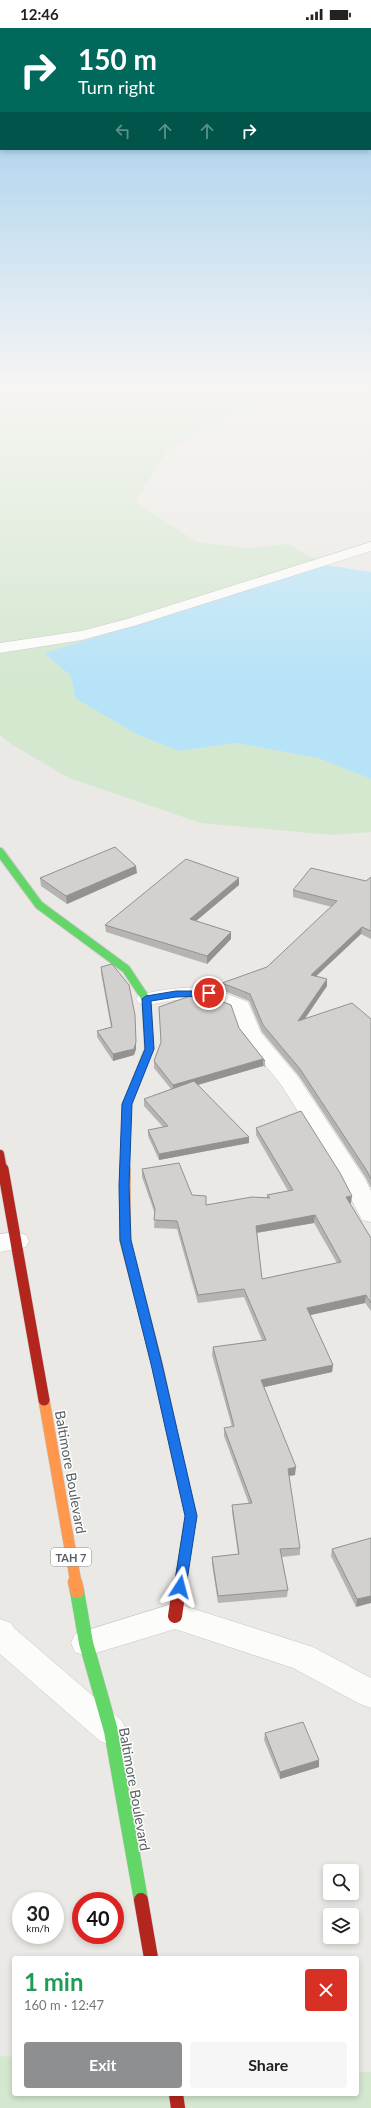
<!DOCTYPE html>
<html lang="en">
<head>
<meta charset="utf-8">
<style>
	:root { --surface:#fff; --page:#f6f6f6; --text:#222; --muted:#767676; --accent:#8d8f90 }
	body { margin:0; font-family:Lato,sans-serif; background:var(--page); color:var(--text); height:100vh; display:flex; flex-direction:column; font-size:15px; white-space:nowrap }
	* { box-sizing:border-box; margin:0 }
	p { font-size:13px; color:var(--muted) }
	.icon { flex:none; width:22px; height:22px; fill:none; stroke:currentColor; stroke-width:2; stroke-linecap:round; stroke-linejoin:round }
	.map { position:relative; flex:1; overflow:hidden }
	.drawer { position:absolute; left:12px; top:1928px; width:347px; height:140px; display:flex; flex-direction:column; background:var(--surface); border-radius:4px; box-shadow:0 2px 6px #0003 }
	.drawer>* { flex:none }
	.guide { position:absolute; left:0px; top:0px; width:371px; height:122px; box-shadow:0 2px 6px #0003; background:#00695c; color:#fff; overflow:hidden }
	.buttons { position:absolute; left:323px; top:1836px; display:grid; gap:8px }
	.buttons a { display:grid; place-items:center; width:36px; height:36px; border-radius:4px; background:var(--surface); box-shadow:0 2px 6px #0003; font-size:20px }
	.speed { position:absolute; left:12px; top:1864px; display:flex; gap:8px; font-size:20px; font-weight:700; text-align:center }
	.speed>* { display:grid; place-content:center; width:52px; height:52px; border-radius:50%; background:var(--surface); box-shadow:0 2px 6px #0003; line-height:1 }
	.speed small { font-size:10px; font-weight:400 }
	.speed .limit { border:6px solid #d22; background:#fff; color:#111 }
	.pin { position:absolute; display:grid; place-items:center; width:34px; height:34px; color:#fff; margin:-17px; border:2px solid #fff; border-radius:50%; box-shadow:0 1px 4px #0007 }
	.me { position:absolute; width:44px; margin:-22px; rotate:9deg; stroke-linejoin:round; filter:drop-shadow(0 0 3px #0008) }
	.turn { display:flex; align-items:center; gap:14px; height:84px; padding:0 12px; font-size:18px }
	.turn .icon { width:52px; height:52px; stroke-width:2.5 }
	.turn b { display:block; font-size:28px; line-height:34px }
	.lanes { display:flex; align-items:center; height:38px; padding:0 12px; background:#0003; justify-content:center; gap:20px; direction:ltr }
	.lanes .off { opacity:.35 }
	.round { display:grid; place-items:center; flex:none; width:42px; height:42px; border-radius:4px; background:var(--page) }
	.headline { display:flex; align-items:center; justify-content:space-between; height:68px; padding:0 12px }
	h1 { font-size:24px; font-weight:700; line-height:30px; color:#1e9e55 }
	.action { display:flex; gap:8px; margin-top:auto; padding:8px 12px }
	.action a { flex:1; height:46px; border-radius:4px; background:var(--accent); color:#fff; font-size:16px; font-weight:700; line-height:46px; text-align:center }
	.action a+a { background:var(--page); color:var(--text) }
	.status { display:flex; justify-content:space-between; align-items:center; height:28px; padding:0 20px; background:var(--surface); direction:ltr }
	.status svg { height:11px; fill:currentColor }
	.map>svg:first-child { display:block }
</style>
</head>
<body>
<div class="status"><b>12:46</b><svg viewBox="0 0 49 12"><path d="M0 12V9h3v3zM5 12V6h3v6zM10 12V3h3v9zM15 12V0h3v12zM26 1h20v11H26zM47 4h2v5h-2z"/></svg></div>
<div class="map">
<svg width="371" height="2080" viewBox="0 0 371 2080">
	<rect width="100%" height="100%" fill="#ebe9e5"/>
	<path fill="#d4e7cf" d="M0,362h282l-47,22 -66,37 -34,53 62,40 51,6 40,-4 37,21 -45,12 -104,36 -131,40 26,23 4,22 61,36 43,17 57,-8 82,15 53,21v53l-39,3 -131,-12 -132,-45 -58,-34 -11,-9z
		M0,2028l14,1v37h343v-22h14v36h-371z"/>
	<path fill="#b6e3f7" d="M325,537l46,7v207l-53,-21 -82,-15 -57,8 -43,-17 -61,-36 -4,-22 -27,-23 132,-40 104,-36z"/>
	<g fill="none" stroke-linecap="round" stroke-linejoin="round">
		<g stroke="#c6c6c5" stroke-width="1">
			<path id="street" d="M371,514v9l-234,74 -55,15 -82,13v-10l81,-12 46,-12z
				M209,959l39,15 13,31 37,44 67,102 6,12v31l-9,-2 -21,-40 -59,-94 -42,-52 -8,-24c-22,-9 -32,-12 -56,-10 -13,1 -25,7 -37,3l-3,-4 3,-4c23,-6 46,-8 70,-8z
				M17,1204l9,3 3,6 -3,6 -26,5v-18z
				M175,1575l138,44 58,31v30l-11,-4 -67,-36 -118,-39 -89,27 -11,-4 -4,-9 4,-9z
				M0,1591l11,4 3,5 108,93 5,10 -5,10 -11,5 -11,-5 -100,-87z"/>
		</g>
		<g stroke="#c7c7c7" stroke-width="10">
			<path id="fast-far1" d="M0,824l39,53 87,64 20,30 3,50 -22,55 -2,45"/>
		</g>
		<g stroke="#c7c7c7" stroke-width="15">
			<path id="fast" d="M77,1563l9,52 25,88 30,169"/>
		</g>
		<g stroke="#c7c7c7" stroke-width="10">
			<path id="slow-far2" d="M125,1121v21"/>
		</g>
		<g stroke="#c7c7c7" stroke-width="12">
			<path id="slow-far1" d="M125,1141v71l32,124 20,91
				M44,1372l32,183"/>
		</g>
		<g stroke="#c7c7c7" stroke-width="15">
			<path id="slow" d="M75,1554l2,9"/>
		</g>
		<g stroke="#c7c7c7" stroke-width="10">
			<path id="jam-far2" d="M0,1126l3,16"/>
		</g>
		<g stroke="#c7c7c7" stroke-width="12">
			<path id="jam-far1" d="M3,1141l41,231
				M177,1427l14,61 -11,67"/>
		</g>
		<g stroke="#c7c7c7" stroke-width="15">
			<path id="jam" d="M175,1588l5,-34
				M141,1872l10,58
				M176,2066l2,14"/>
		</g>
		<use href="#street" fill="#fcfcfb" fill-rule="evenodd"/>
		<use href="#fast-far1" stroke="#63d668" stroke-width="8"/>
		<use href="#fast" stroke="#63d668" stroke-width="14"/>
		<use href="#slow-far2" stroke="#ff974d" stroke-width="8"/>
		<use href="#slow-far1" stroke="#ff974d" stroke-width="11"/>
		<use href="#slow" stroke="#ff974d" stroke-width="14"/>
		<use href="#jam-far2" stroke="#b3261e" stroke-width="8"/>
		<use href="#jam-far1" stroke="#b3261e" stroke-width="11"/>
		<use href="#jam" stroke="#b3261e" stroke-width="14"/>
	</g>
	<path fill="#b5b4b2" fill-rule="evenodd" d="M137,845l-70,31 -26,-18 -1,-8z
		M371,849v62l-10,-5 -45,42 11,3v7l-23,33h67v169l-5,-10 -67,-102 -37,-44 -13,-31 -27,-11v-7l45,-16 65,-60 -39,-10v-7l73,-9z
		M239,850v7l-43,36 35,11v7l-24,25 -101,-32 -1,-7z
		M101,939l35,82 -2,6 -21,6 -16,-24v-6l14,-4 -10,-54z
		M159,979l80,21 26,33v6l-2,-1 -65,19 51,58 -90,17 -11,-24v-6l15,-3 -19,-21v-7l27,-10 -17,-21v-7l7,-18z
		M256,1100l95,75 -1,1 21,34v73l-6,-8 -55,12 23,50 -1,7 -68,15 31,88 -6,1 11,72v7l-18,2 6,33 -1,7 -69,6 -6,-39v-7l26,-3 -6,-42v-7l17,-1 -25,-68v-8l8,-1 -20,-72 1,-8 49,-7 -18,-43 -46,6 -21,-74 -23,-1 1,-14 -13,-37v-8l50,26 14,10 61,-7v-3l21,-4 -32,-56zM314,1195l23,40 -75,16 -5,-46z
		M371,1510l-15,69 -25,-51 1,-7z
		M265,1705l54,34 -39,12 -16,-39z"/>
	<path fill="#939291" d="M136,838l1,7 -70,31 -1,-8z
		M239,850v7l-49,41v-7z
		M362,899l-1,7 -51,48 1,-7z
		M231,904v7l-24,25v-8z
		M327,951v7l-29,43v-8z
		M136,1014v7l-2,6 -21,6v-7z
		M263,1031v7l-90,26v-7z
		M249,1109v6l-90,17v-6z
		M352,1168l-1,7 -5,2v-8z
		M315,1187l-1,8 -59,10 1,-7z
		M366,1267l-1,8 -59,13 1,-8z
		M333,1337l-1,7 -72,16 1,-8z
		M296,1439l-1,8 -7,1v-7z
		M371,1568v7l-15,4 1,-8z
		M319,1732v7l-39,12v-7z"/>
	<path fill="#d2d1cf" stroke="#939291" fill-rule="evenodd" d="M115,819l21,19 -70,30 -26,-18z
		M186,831l53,19 -49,41 41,13 -24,24 -102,-31z
		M311,840l55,13 5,-4v54l-9,-4 -51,48 16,4 -29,42 54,-18 19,16v160l-4,-8 -67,-102 -37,-44 -13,-31 -28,-11 45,-16 70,-66 -44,-11z
		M112,936l17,21 6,30 1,27 -2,7 -21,5 -16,-23 15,-4 -11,-60z
		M193,967l18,2 20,8 8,23 26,33 -2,-2 -90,26 -19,-24 7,-19 -2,-35z
		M194,1053l55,56 -90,17 -11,-24 20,-4 -24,-27z
		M301,1083l39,62 12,23 -6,1 25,41v65l-5,-8 -59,13 26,57 -72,15 35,87 -8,2 12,79 -20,1 8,41 -70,6 -6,-39 27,-3 -7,-49 20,-2 -28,-75 10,-2 -21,-79 53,-7 -22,-51 -46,6 -21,-74 -23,-1 1,-11 -13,-40 37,-6 13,32 14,1v9l46,-8 18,1 -3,-3 26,-5 -37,-62zM315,1187l26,47 -79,17 -6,-53z
		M371,1510v58l-14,3 -25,-50z
		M303,1694l16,38 -39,12 -15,-39z"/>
	<linearGradient id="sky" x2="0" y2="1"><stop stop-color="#94c7ee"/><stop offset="0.55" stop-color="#f6f5f3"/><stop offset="1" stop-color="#f6f5f3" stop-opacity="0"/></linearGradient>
	<rect width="371" height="653" fill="url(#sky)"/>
	<path fill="#1a73e8" stroke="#114b97" d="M176,963h33l4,2 -4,3 -33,1 -25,4 3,48 -22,55 -3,82 2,54 31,124 35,152 -11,71 -2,4 -4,2 -4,-2 -2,-4 11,-71 -34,-152 -31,-124 -1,-54 3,-82 23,-55 -3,-50 4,-3z"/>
	<g text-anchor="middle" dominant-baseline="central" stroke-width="3" stroke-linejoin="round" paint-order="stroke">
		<rect fill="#fff" stroke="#8c8f92" stroke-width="1" x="51" y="1520" width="40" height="18" rx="3"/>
		<g font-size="11" font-weight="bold" fill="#5a5f63">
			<text x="71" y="1529">TAH 7</text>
		</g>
		<g font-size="14" fill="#5a5f63" stroke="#fff">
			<text transform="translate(71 1444) rotate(80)">Baltimore Boulevard</text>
			<text transform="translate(135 1761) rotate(80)">Baltimore Boulevard</text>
		</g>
	</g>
</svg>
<div class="buttons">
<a><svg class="icon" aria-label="search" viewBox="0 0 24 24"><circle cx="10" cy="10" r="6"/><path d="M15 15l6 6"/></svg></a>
<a><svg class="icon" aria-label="layers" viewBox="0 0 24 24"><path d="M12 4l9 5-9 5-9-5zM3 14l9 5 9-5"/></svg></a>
</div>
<div class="speed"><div>30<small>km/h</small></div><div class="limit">40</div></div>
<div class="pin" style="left:209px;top:965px;background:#d93025"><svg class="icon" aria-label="arrive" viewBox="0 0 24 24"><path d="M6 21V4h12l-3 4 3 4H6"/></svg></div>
<svg class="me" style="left:180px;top:1559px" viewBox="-20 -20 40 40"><path d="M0-17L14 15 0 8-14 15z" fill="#1a73e8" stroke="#fff" stroke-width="4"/></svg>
<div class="guide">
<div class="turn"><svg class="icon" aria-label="right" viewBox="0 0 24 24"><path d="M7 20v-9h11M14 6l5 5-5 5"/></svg><div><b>150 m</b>Turn right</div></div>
<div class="lanes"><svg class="icon off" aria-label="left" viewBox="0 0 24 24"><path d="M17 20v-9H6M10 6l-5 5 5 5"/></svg><svg class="icon off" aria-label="ahead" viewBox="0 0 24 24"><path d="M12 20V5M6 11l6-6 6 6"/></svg><svg class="icon off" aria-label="ahead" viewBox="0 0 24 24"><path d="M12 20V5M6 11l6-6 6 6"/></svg><svg class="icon" aria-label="right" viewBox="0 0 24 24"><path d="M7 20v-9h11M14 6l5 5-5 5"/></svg></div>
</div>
<section class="drawer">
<div class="headline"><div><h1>1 min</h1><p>160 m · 12:47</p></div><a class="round" style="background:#d93025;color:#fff"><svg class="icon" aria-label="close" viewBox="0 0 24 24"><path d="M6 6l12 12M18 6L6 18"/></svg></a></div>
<div class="action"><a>Exit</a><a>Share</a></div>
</section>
</div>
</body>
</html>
